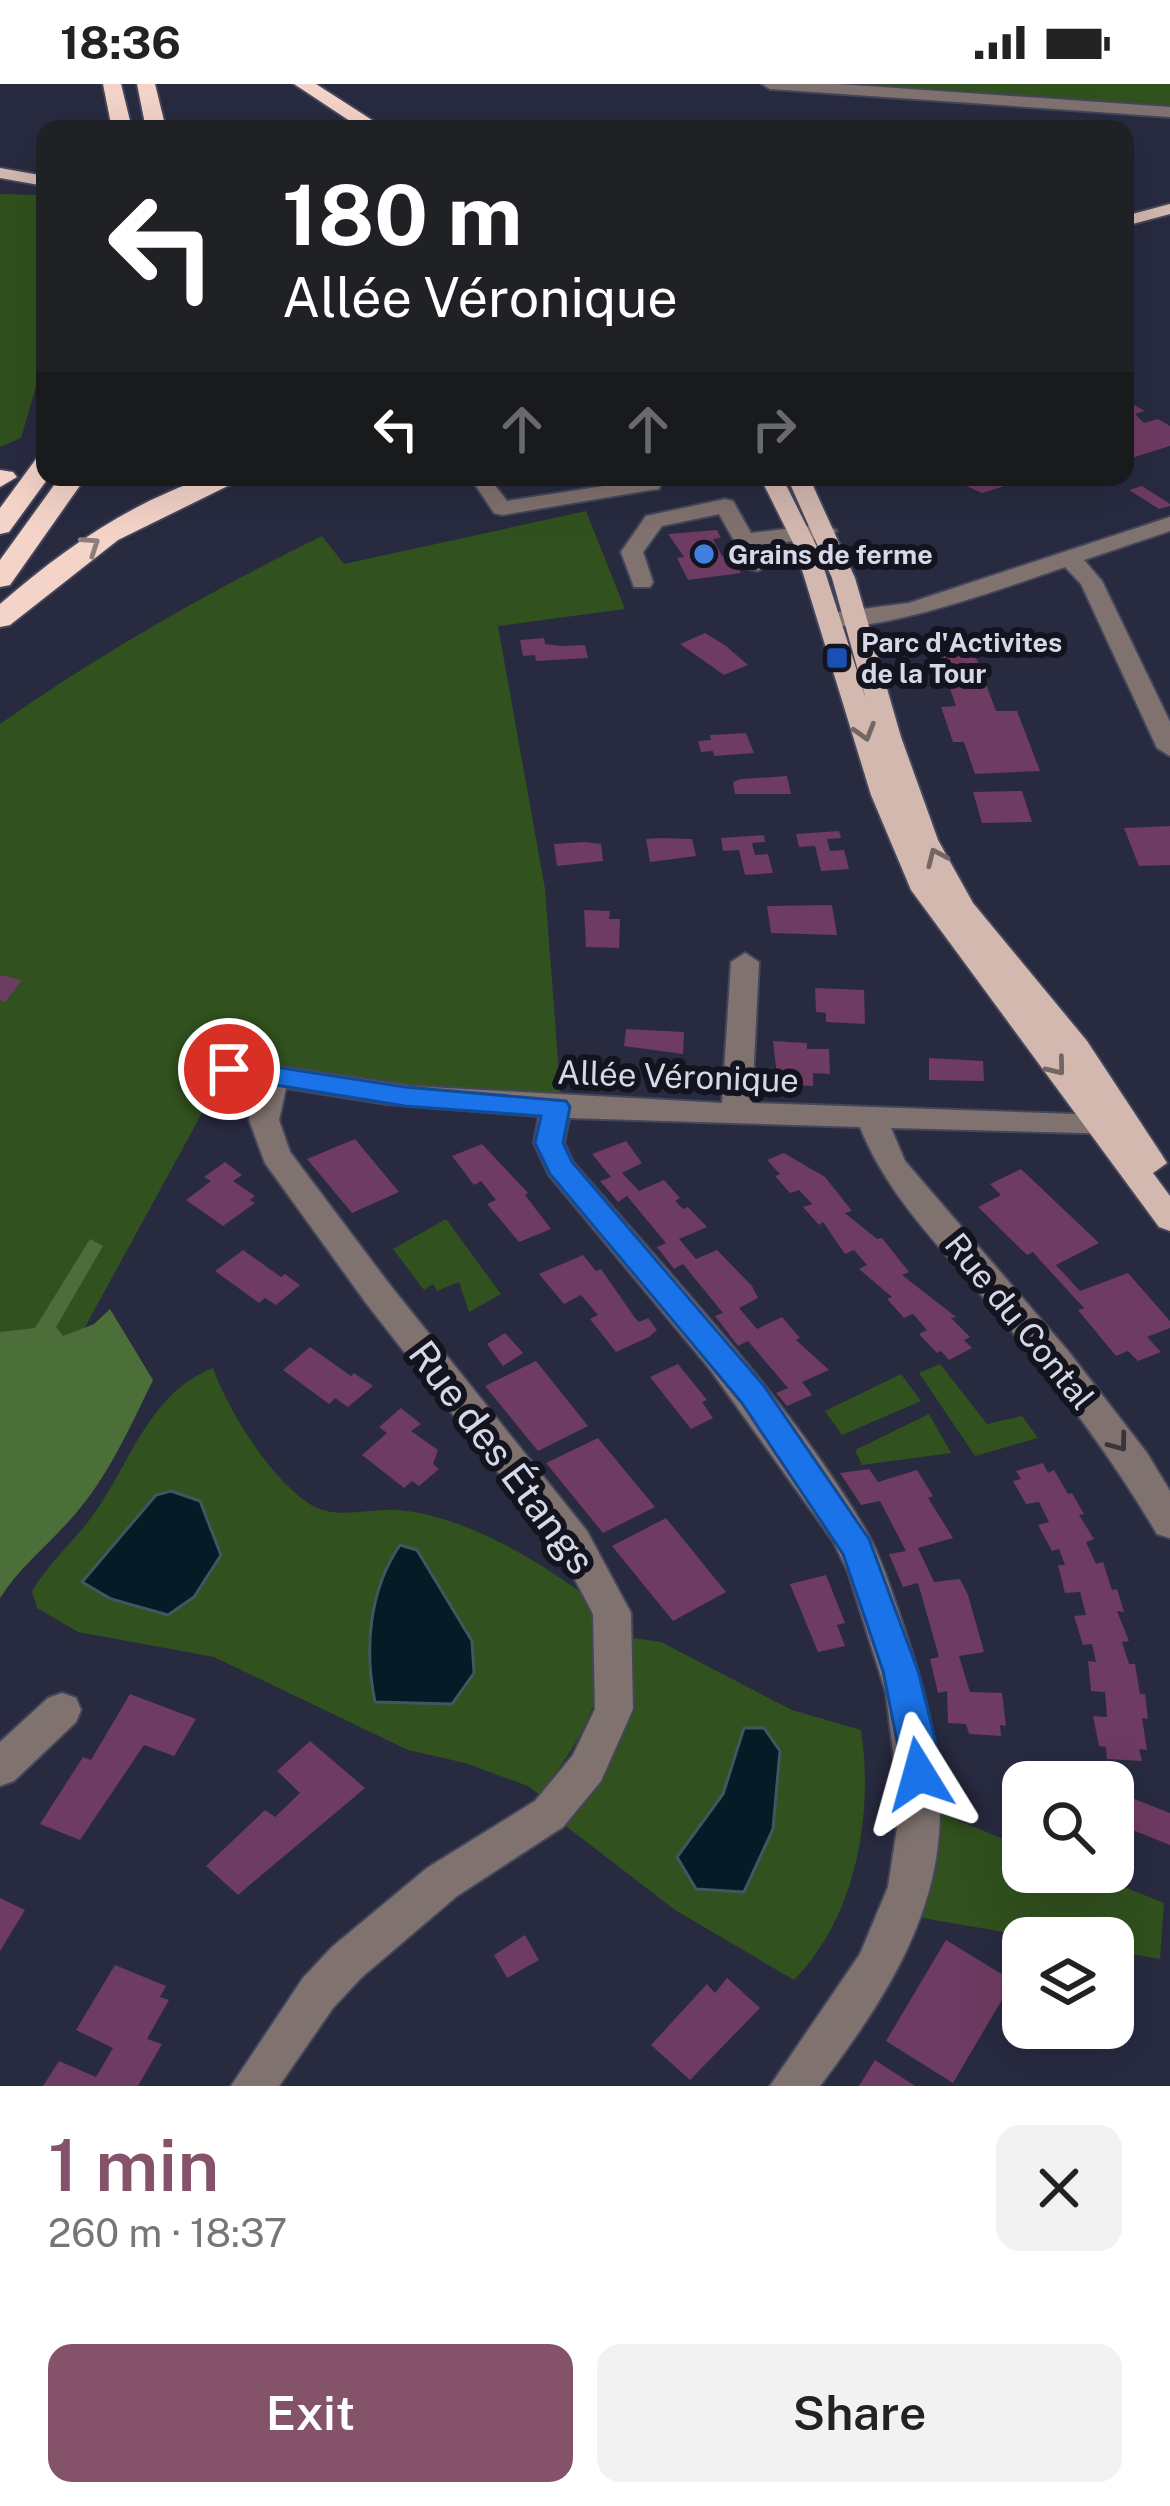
<!DOCTYPE html>
<html lang="en">
<head>
<meta charset="utf-8">
<style>
	:root { --surface:#fff; --page:#f2f2f2; --text:#222; --muted:#767676; --accent:#84536a }
	body { margin:0; font-family:"Public Sans",sans-serif; background:var(--page); color:var(--text); height:100vh; display:flex; flex-direction:column; font-size:45px; white-space:nowrap }
	* { box-sizing:border-box; margin:0 }
	p { font-size:39px; color:var(--muted) }
	.icon { flex:none; width:66px; height:66px; fill:none; stroke:currentColor; stroke-width:2; stroke-linecap:round; stroke-linejoin:round }
	.map { position:relative; height:2002px; overflow:hidden }
	.sheet { display:flex; flex-direction:column; background:var(--surface); flex:1 }
	.sheet>* { flex:none }
	.guide { position:absolute; left:36px; top:36px; width:1098px; height:366px; border-radius:24px; box-shadow:0 12px 48px #0002; background:#202124; color:#fff; overflow:hidden }
	.tools { position:absolute; left:1002px; top:1677px; display:grid; gap:24px }
	.tools a { display:grid; place-items:center; width:132px; height:132px; border-radius:24px; background:var(--surface); box-shadow:0 12px 48px #0002; font-size:60px }
	.pin { position:absolute; display:grid; place-items:center; width:102px; height:102px; color:#fff; margin:-51px; border:6px solid #fff; border-radius:50%; box-shadow:0 3px 12px #0007 }
	.me { position:absolute; width:132px; margin:-66px; rotate:352deg; stroke-linejoin:round; filter:drop-shadow(0 0 9px #0008) }
	.turn { display:flex; align-items:center; gap:42px; height:252px; padding:0 48px; font-size:54px }
	.turn .icon { width:156px; height:156px; stroke-width:2.5 }
	.turn b { display:block; font-size:84px; line-height:102px }
	.lanes { display:flex; align-items:center; height:114px; padding:0 48px; background:#0003; justify-content:center; gap:60px; direction:ltr }
	.lanes .off { opacity:.35 }
	.round { display:grid; place-items:center; flex:none; width:126px; height:126px; border-radius:24px; background:var(--page) }
	.overview { display:flex; align-items:center; justify-content:space-between; height:204px; padding:0 48px }
	h1 { font-size:72px; font-weight:600; line-height:90px; color:var(--accent) }
	.cta { display:flex; gap:24px; margin-top:auto; padding:24px 48px }
	.cta a { flex:1; height:138px; border-radius:24px; background:var(--accent); color:#fff; font-size:48px; font-weight:600; line-height:138px; text-align:center }
	.cta a+a { background:var(--page); color:var(--text) }
	.status { display:flex; justify-content:space-between; align-items:center; height:84px; padding:0 60px; background:var(--surface); direction:ltr }
	.status svg { height:33px; fill:currentColor }
	.map>svg:first-child { display:block }
</style>
</head>
<body>
<div class="status"><b>18:36</b><svg viewBox="0 0 49 12"><path d="M0 12V9h3v3zM5 12V6h3v6zM10 12V3h3v9zM15 12V0h3v12zM26 1h20v11H26zM47 4h2v5h-2z"/></svg></div>
<div class="map">
<svg width="1170" height="2002" viewBox="0 0 1170 2002">
	<rect width="100%" height="100%" fill="#282a40"/>
	<path fill="#31511e" d="M799,0h371v26z
		M0,110l45,1v161l-24,82 -21,9z
		M586,427l39,98 -127,17 47,263 16,210 -201,-19 -130,-18 -209,382 -21,56v-776c102,-72 210,-133 322,-188l22,28z
		M446,1135l55,75 -32,18 -10,-30 -22,9 -4,-7 -9,6 -31,-41z
		M940,1280l47,60 35,-8 16,22 -63,18 -56,-83z
		M213,1284c15,43 61,117 102,139 24,12 57,1 82,3 67,5 138,49 191,87 4,18 12,39 13,57 3,55 -31,100 -61,141l-12,-9 -63,-23 -57,-13 -194,-93 -136,-25 -41,-24 -5,-17c16,-27 40,-48 59,-73 39,-52 56,-124 122,-150z
		M901,1290l20,27 -79,34 -17,-24z
		M929,1330l22,39 -89,12 -7,-15z
		M626,1553l35,5 131,68 69,20c13,85 -5,187 -67,250l-119,-70 -117,-90z
		M935,1727l88,36v25h64l77,31 -4,56 -47,-8v-13h-75l-121,-21z"/>
	<path fill="#4c6e39" d="M90,1155l13,7 -47,81 7,9 31,-12 16,-15 43,71c-22,45 -43,93 -76,132 -25,30 -56,53 -77,86v-266l35,-4z"/>
	<path fill="#051c26" stroke="#445460" stroke-width="3" d="M171,1407l29,10 21,54 -27,42 -26,18 -57,-16 -29,-17 74,-87z
		M400,1461l17,5 55,91 2,32 -22,31 -77,-2c-11,-53 -6,-112 25,-157z
		M744,1644h20l16,23 -7,78 -29,63 -48,-3 -19,-32 46,-63z"/>
	<path fill="#6e3b62" d="M1125,316l20,11 -10,3 9,9 14,-4 12,7v20l-45,14z
		M947,393h83v1l-48,15z
		M1142,402l28,18v2l-11,3 -30,-19z
		M717,446l4,8 -8,1 9,17 8,-1 11,18 -53,7 -11,-22 7,-1 -16,-23z
		M705,549l21,13 22,19 -24,10 -44,-31z
		M544,554l1,6 16,2 24,-1 3,13 -52,3 -1,-6 -12,1 -3,-16z
		M971,560l25,67h21l23,60 -65,3 -11,-32h-11l-12,-35 15,-1 -21,-61z
		M746,649l8,20 -40,3 -1,-5 -12,1 -3,-11 13,-1 -1,-5z
		M787,692l4,18h-56l-2,-12 8,-3z
		M1022,707l10,31 -50,1 -9,-31z
		M1170,742v39l-31,1 -15,-38z
		M839,747l2,7 -14,1 3,12 14,-1 5,19 -28,2 -6,-25 -16,1 -3,-13z
		M764,751l1,7 -13,1 3,12 13,-1 5,19 -28,2 -6,-25 -16,1 -2,-13z
		M662,754l30,1 4,17 -46,6 -4,-23z
		M584,758l17,2 2,17 -46,5 -3,-22z
		M832,821l5,30 -66,-2 -4,-27z
		M584,826l26,1 -1,8h11l-1,29 -33,-1z
		M0,891l22,5 -17,22 -5,-2z
		M815,904l49,2 1,34 -39,-2v-9l-10,-1z
		M626,945l58,3 -1,22 -59,-8z
		M773,957l34,2v6h22l1,25 -17,-1v13l-35,-2z
		M929,974l54,3 1,20 -55,-1z
		M355,1055l44,53 -47,21 -45,-54z
		M626,1057l16,22 -20,10 17,18 25,-11 16,18 -5,3 8,8 5,-2 19,20 -28,12 17,20 21,-9 35,36 6,12 -19,10 18,21 25,-12 18,21 -4,2 33,30 -27,12 10,13 -25,11 -11,-13 12,-5 -40,-47 -10,5 -23,-30 8,-3 -40,-49 -9,5 -17,-22 9,-4 -39,-47 -9,6 -18,-21 11,-4 -19,-23z
		M482,1060l46,49 -3,2 26,34 -32,13 -32,-38 9,-4 -15,-19 -7,4 -22,-29z
		M784,1069l41,24 27,34 -7,2 32,26 5,-1 27,34 -7,3 54,42 -5,1 19,19 -6,3 8,8 -23,12 -8,-9 -4,2 -18,-19 8,-4 -14,-16 -9,4 -17,-19 5,-2 -33,-28 8,-4 -13,-15 -9,4 -22,-32 -4,3 -16,-18 9,-3 -13,-14 -9,3 -15,-17 5,-2 -13,-14z
		M225,1078l17,13 -9,6 22,15 -5,4 5,3 -32,23 -37,-26 25,-19 -7,-4z
		M1021,1085l78,74 -43,22 24,26 48,-18 42,48v7l-23,9 14,15 -23,9 -10,-10 -12,5 -38,-46 6,-2 -45,-49 -6,-7 -6,3 -49,-48 23,-12 -11,-11z
		M243,1166l38,27 4,-3 15,11 -24,20 -11,-7 -6,5 -44,-32z
		M583,1171l13,16 5,-2 34,49 4,4 9,-4 9,12 -8,7 -33,15 -26,-33 8,-4 -17,-20 -17,9 -25,-30z
		M505,1249l18,20 -20,13 -16,-22z
		M310,1263l41,29 3,-3 19,13 -25,21 -13,-9 -6,6 -46,-34z
		M536,1277l52,65 -50,25 -53,-65z
		M678,1280l29,36 -5,2 11,16 -22,11 -41,-52z
		M401,1324l20,16 -10,7 27,19 -5,14 6,5 -20,17 -7,-5 -8,7 -42,-33 25,-22 -8,-6z
		M598,1354l57,69 -52,26 -57,-70z
		M1043,1379l5,10 6,-3 14,24 4,-1 12,21 -5,1 15,24 -8,3 10,22 7,-2 9,28 5,-1 7,23 -7,-1 12,30 -7,1 7,22h6l5,30h5l3,25 -6,-1 5,32 -8,-1 3,12 -35,-2 -1,-12 -7,-1 -6,-30 14,1 -2,-25 -14,-1 -3,-30 8,1 -4,-18 -9,1 -9,-29 12,-1 -6,-23 -15,1 -7,-28h7l-6,-16 -7,2 -14,-26 11,-3 -10,-20 -13,2 -13,-23 8,-2 -5,-8z
		M869,1385l9,13 39,-12 16,26 -5,2 25,40 -35,10 16,34 26,-3 8,16 16,57 -25,4 11,36 32,1 4,33 -6,-1 1,11 -32,-2 -3,-10 -18,-1 -1,-32 -9,2 -8,-34 9,-2 -21,-74 -15,4 -14,-33 17,-3 -26,-50 -19,4 -21,-32z
		M666,1434l60,74 -53,29 -61,-75z
		M826,1491l19,48 -8,2 8,21 -27,6 -28,-68z
		M130,1610l66,25 -22,37 -30,-11 -64,95 -40,-16 43,-67 8,3z
		M310,1657l55,47 -127,107 -32,-29 59,-56 10,7 25,-24 -23,-22z
		M1124,1711l46,18v32l-55,-22z
		M0,1814l25,12 -25,41z
		M525,1851l14,25 -32,18 -13,-23z
		M946,1856l67,41 -60,102 -67,-42z
		M115,1881l51,21 -6,11 9,3 -22,39 15,5 -24,42h-95l16,-25 37,16 17,-29 -37,-18z
		M727,1894l33,30 -70,72 -39,-35 56,-61 8,9z
		M875,1976l40,26h-56z"/>
	<g fill="none" stroke-linecap="round" stroke-linejoin="round">
		<g stroke="#44465b" stroke-width="4">
			<path id="minor" d="M762,0h76l332,23v10l-400,-28z
				M470,393h26l-4,5 15,19 156,-24 -4,12 -8,1 -149,25 -8,-2z
				M725,415l8,2 18,32 75,-9 11,7 -11,7 -68,7 11,19 -11,7 -8,-2 -31,-55 -57,12 -19,26 10,30 -3,5h-16l-13,-35 25,-36z
				M1170,433v14l-86,29 18,21 68,141v34l-13,-8 -76,-164 -16,-17c-42,14 -215,79 -246,53l12,-7 78,-10z
				M745,869l14,9 -7,141 380,13 4,7 -4,7 -11,4 -230,-6 14,33 164,191 78,101 23,38v47l-13,-4c-47,-80 -102,-152 -162,-223 -49,-58 -107,-113 -135,-184l-291,-9 -5,25 9,19c97,113 221,243 295,372 13,24 21,50 30,76 31,90 57,183 32,277 -20,75 -65,139 -110,199h-50l90,-132 28,-67 12,-78 -14,-116 -38,-121 -15,-31 -124,-173 -160,-193 -15,-32 5,-27 -152,-12 -101,-16 -7,32 11,32 100,133 197,246 44,82 2,96 -32,72 -38,46 -106,69 -95,81 -29,31 -54,78h-48l72,-108 29,-31 95,-79 108,-67 38,-46 22,-46 -2,-95 -32,-61 -195,-250 -101,-140 -16,-43 8,-36 -39,-8 -4,-7 15,-10 181,27 312,17 9,-141z
				M62,1609l14,5 5,12 -5,12 -62,59 -14,5v-44l48,-44z"/>
		</g>
		<g stroke="#44465b" stroke-width="4">
			<path id="major" d="M0,84l45,8v10l-45,-8z
				M1170,120v10l-45,12v-10z
				M760,393h22l35,70 49,152 -34,-121 -45,-101h22l46,101 46,159 37,103 35,63 114,138 75,114 5,8 -14,10 17,23v35l-11,-4 -248,-337 -40,-95 -76,-248z"/>
		</g>
		<g stroke="#44465b" stroke-width="4">
			<path id="highway" d="M103,0h18l11,45h-20z
				M137,0h18l11,45h-20z
				M294,0h22l70,45h-24z
				M45,372l4,21 -40,55 -9,2v-26l36,-49z
				M0,386l13,2 4,5 -17,10z
				M60,393h26l-76,108 -10,2v-27z
				M208,393h38l-128,63 -108,85 -10,2v-23c62,-54 129,-101 208,-127z"/>
		</g>
		<use href="#minor" fill="#80726e" fill-rule="evenodd"/>
		<use href="#major" fill="#d3b8af" fill-rule="evenodd"/>
		<use href="#highway" fill="#f4d3c8" fill-rule="evenodd"/>
	</g>
	<defs><path id="oneway-chevron" d="M-2-3.5L2.5 0L-2 3.5" fill="none" stroke-width="1.6" stroke-linecap="round" stroke-linejoin="round" transform="scale(3)"/></defs>
	<use stroke="#8f7d7c" href="#oneway-chevron" transform="translate(91 461) rotate(-34)"/>
	<g stroke="#736666">
		<use href="#oneway-chevron" transform="translate(865 648) rotate(73)"/>
		<use href="#oneway-chevron" transform="translate(936 773) rotate(-114)"/>
		<use href="#oneway-chevron" transform="translate(1057 983) rotate(51)"/>
	</g>
	<use stroke="#39353a" href="#oneway-chevron" transform="translate(1119 1359) rotate(53)"/>
	<path fill="#1a73e8" stroke="#114b97" stroke-width="3" d="M229,976l176,27 161,14 4,6 -7,36 9,19 192,224 105,153 49,132 17,68 2,35 -5,12 -13,5 -13,-5 -23,-115 -40,-117 -101,-151 -192,-229 -15,-31 6,-27 -136,-10 -185,-30 -4,-7z"/>
	<circle fill="#3f7fe0" stroke="#13141e" stroke-width="4.5" cx="704" cy="470" r="12"/>
	<rect fill="#1a4fb4" stroke="#13141e" stroke-width="4.5" x="825" y="562" width="24" height="24" rx="6"/>
	<g text-anchor="middle" dominant-baseline="central" stroke-width="12" stroke-linejoin="round" paint-order="stroke">
		<g font-size="27" font-weight="bold" fill="#d6d8e7" stroke="#13141e" text-anchor="start">
			<text x="728" y="470">Grains de ferme</text>
			<text x="861" y="558">Parc d'Activites<tspan x="861" dy="31">de la Tour</tspan></text>
		</g>
		<g font-size="33" fill="#d6d8e7" stroke="#13141e">
			<text transform="translate(678 992) rotate(2)">Allée Véronique</text>
			<text transform="translate(1020 1237) rotate(51)">Rue du Contal</text>
		</g>
		<g font-size="39" fill="#d6d8e7" stroke="#13141e">
			<text transform="translate(502 1373) rotate(53)">Rue des Étangs</text>
		</g>
	</g>
</svg>
<div class="tools">
<a><svg class="icon" aria-label="search" viewBox="0 0 24 24"><circle cx="10" cy="10" r="6"/><path d="M15 15l6 6"/></svg></a>
<a><svg class="icon" aria-label="layers" viewBox="0 0 24 24"><path d="M12 4l9 5-9 5-9-5zM3 14l9 5 9-5"/></svg></a>
</div>
<div class="pin" style="left:229px;top:985px;background:#d93025"><svg class="icon" aria-label="arrive" viewBox="0 0 24 24"><path d="M6 21V4h12l-3 4 3 4H6"/></svg></div>
<svg class="me" style="left:919px;top:1690px" viewBox="-20 -20 40 40"><path d="M0-17L14 15 0 8-14 15z" fill="#1a73e8" stroke="#fff" stroke-width="4"/></svg>
<div class="guide">
<div class="turn"><svg class="icon" aria-label="left" viewBox="0 0 24 24"><path d="M17 20v-9H6M10 6l-5 5 5 5"/></svg><div><b>180 m</b>Allée Véronique</div></div>
<div class="lanes"><svg class="icon" aria-label="left" viewBox="0 0 24 24"><path d="M17 20v-9H6M10 6l-5 5 5 5"/></svg><svg class="icon off" aria-label="ahead" viewBox="0 0 24 24"><path d="M12 20V5M6 11l6-6 6 6"/></svg><svg class="icon off" aria-label="ahead" viewBox="0 0 24 24"><path d="M12 20V5M6 11l6-6 6 6"/></svg><svg class="icon off" aria-label="right" viewBox="0 0 24 24"><path d="M7 20v-9h11M14 6l5 5-5 5"/></svg></div>
</div>
</div>
<section class="sheet">
<div class="overview"><div><h1>1 min</h1><p>260 m · 18:37</p></div><a class="round"><svg class="icon" aria-label="close" viewBox="0 0 24 24"><path d="M6 6l12 12M18 6L6 18"/></svg></a></div>
<div class="cta"><a>Exit</a><a>Share</a></div>
</section>
</body>
</html>
